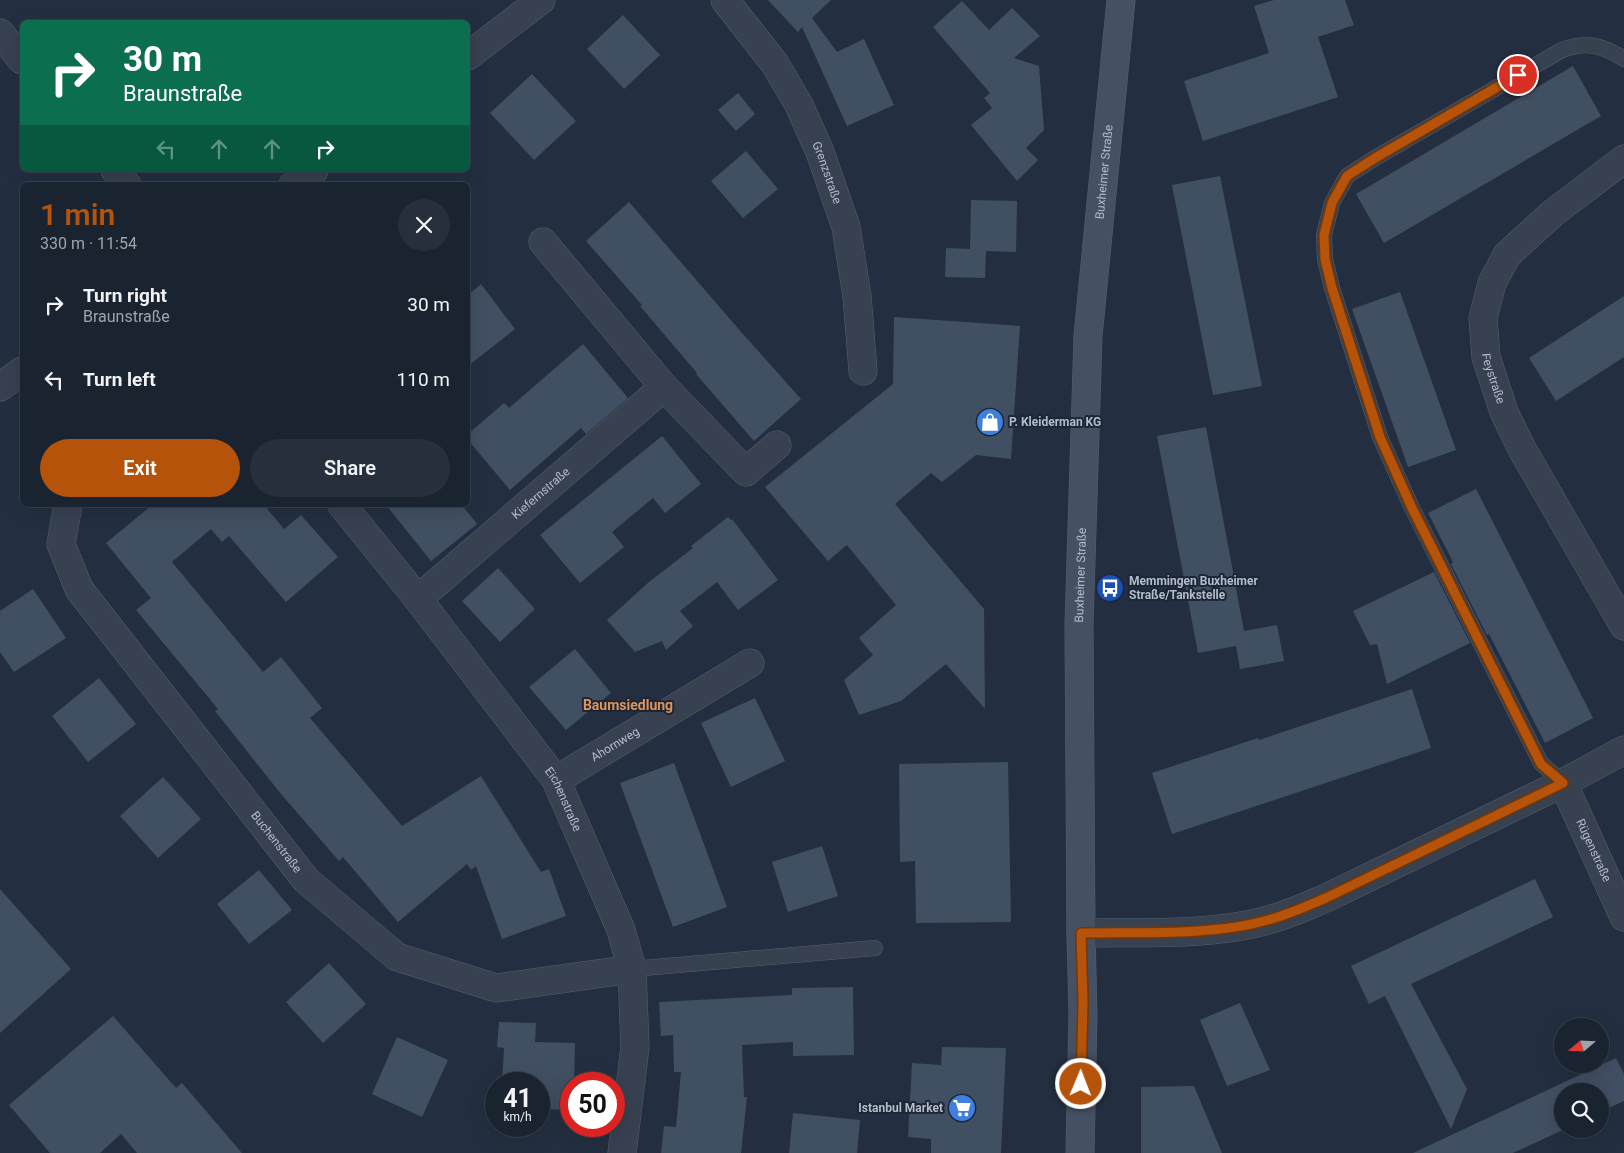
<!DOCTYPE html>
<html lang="en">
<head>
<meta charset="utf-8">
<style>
	:root { --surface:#1a2330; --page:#272f3c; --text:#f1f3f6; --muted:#9fa4ab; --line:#38404c; --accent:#b45309 }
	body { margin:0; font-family:Roboto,sans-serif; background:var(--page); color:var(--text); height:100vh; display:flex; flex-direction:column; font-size:19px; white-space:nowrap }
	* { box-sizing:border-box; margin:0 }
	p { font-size:16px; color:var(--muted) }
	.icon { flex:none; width:28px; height:28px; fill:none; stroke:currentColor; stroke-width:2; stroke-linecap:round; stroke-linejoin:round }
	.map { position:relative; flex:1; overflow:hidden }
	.sheet { position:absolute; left:20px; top:182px; width:450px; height:325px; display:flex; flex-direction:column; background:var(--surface); border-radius:8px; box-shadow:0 5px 20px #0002,0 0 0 1px var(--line) }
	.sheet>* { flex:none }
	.banner { position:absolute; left:20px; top:20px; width:450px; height:152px; border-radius:8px; box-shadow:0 5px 20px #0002,0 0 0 1px var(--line); background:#0b6e4f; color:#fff; overflow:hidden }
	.needle { width:32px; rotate:251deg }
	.fabs { position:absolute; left:1554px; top:1018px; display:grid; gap:10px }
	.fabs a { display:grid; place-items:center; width:55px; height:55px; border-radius:50%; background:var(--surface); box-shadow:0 5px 20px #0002,0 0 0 1px var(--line); font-size:25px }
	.speed { position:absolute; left:485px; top:1072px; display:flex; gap:10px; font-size:25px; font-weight:700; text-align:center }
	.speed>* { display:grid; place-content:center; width:65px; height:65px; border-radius:50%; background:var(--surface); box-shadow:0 5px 20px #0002,0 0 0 1px var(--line); line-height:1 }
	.speed small { font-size:12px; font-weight:400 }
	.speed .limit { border:8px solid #d22; background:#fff; color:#111 }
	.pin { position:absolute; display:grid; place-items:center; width:42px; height:42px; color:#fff; margin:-21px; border:2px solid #fff; border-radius:50%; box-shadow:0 1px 5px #0007 }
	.me { position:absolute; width:55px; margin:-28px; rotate:1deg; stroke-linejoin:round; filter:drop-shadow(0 0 4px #0008) }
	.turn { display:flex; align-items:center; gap:18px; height:105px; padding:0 20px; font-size:22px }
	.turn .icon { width:65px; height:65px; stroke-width:2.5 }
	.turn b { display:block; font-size:35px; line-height:42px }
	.lanes { display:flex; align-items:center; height:48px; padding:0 20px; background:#0003; justify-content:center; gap:25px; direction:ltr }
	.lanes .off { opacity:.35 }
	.round { display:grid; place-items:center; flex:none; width:52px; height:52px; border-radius:26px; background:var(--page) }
	.headline { display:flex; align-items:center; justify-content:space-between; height:85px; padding:0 20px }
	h1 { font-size:30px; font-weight:600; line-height:38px; color:var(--accent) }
	.cta { display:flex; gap:10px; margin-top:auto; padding:10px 20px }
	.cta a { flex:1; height:58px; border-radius:30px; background:var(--accent); color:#fff; font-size:20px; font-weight:600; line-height:58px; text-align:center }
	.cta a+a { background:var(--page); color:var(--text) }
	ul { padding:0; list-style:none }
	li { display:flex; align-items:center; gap:15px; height:75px; padding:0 20px }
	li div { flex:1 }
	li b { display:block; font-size:19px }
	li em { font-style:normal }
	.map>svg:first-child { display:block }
</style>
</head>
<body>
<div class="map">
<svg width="1624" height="1153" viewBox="0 0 1624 1153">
	<rect width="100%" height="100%" fill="#232f40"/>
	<path fill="#414f62" d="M768,0h63l-19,18 25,34 27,-13 30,66 -47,21 -45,-99 -4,5z
		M1274,0h71l9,25 -36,12 20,60 -135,44 -19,-60 85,-28 -15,-47z
		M962,1l27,29 23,-22 28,28 -26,22 25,8 5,64 -18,18 12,12 -21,21 -46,-56 21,-17 -8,-10 6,-5 -57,-66z
		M623,15l37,40 -36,34 -37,-40z
		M1573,66l28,50 -217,127 -28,-49z
		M532,74l44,47 -42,39 -44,-47z
		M738,93l17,21 -19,17 -18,-21z
		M746,151l32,38 -35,29 -32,-37z
		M1220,176l42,210 -49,9 -41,-210z
		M971,200l46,1 -1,51 -30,-1 -1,27 -40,-1 1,-29 24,1z
		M629,202l113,131 59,66 -47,42 -58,-67 1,-1 -57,-67 2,-1 -56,-64z
		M481,284l34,45 -47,37v-71z
		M1400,292l56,158 -48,17 -56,-158z
		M1624,296v61l-68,44 -27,-43z
		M894,317l126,9 -9,133 -35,-4 -34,27 -11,-9 -36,31 89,105 1,100 -39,-45 -45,37 -42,14 -15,-35 29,-25 -14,-17 37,-33 -49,-60 -19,16 -63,-74 128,-103z
		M583,344l45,54 -42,36 -5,-6 -71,62 -42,-50v-6l36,-31 5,5z
		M1206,427l38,204 33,-6 7,36 -44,8 -4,-23 -38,7 -41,-217z
		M662,436l39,48 -36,29 -12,-15 -41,34 12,15 -44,36 -40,-48z
		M1476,489l117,229 -48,25 -56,-109 -2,1 -36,-71 2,-2 -25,-49z
		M152,505h112l20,24 17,-14 37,42 -52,45 -57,-66 -7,6 -11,-13 -39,33 91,110 18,-15 41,51 -12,10 92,108 79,-50 60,96 8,-3 17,47 -64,23 -26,-73 -5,4 -4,-6 -69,58 -55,-65 -4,4 -58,-67 -66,-83 3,-2 -82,-99 15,-12 -45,-55z
		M386,505h76l15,19 -46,37z
		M728,517l3,3 1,-1 46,61 -40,30 -21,-28 -37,29 13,15 -27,24 -4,-9 -27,11 -28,-32 42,-38 44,-34 -2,-2z
		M498,568l37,41 -35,33 -38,-41z
		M1434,572l36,71 -83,41 -10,-40 -7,1 -17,-34z
		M33,589l33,49 -52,34 -14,-20v-41z
		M575,649l36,44 -45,37 -37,-43z
		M99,678l37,46 -48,38 -36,-46z
		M1412,689l19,59 -259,86 -20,-61 106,-35 1,2z
		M755,698l30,63 -54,26 -30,-64z
		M1008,762l3,160 -95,1 -1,-62 -15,1 -1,-98z
		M674,763l53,144 -54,20 -53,-144z
		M163,777l38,42 -43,39 -38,-42z
		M822,846l16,50 -50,16 -16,-50z
		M259,870l33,40 -43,34 -32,-40z
		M1535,879l18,38 -142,67 56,105 -16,40 -66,-133 -16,8 -18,-38z
		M0,889l71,80 -71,64z
		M329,963l37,41 -43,39 -37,-41z
		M853,987l1,68 -61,1v-14l-51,3 2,52h3l-6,56h-80l3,-27 12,1 5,-55h-7l-1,-37 -12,1 -2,-34 133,-7v-7z
		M1240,1003l30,67 -43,16 -27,-66z
		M113,1016l63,72 6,-5 60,70h-105l-16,-19 -21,19h-50l-41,-48z
		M499,1022l37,1 -1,19 40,1 -1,41h-3v26l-32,-1v-25h-37l2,-36 -7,-1z
		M397,1037l51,23 -26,57 -50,-23z
		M942,1047l64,1 -5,105h-70v-14l-23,-2 4,-74 29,2z
		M1616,1058l8,16v27l-24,11v-21h-38v38h3l-52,24h-100z
		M1194,1086l28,67h-81v-66z
		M793,1113l67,7 -3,33h-68z"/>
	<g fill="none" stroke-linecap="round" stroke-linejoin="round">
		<g stroke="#555f6e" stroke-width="16">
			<path id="service" d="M1563,783l-22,-20 -129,-255 -32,-71 -48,-149 -7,-29 -1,-24 8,-32 15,-27 28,-18 187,-108c25,-9 40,-5 62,9
				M632,969l243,-21"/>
		</g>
		<g stroke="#555f6e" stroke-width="29">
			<g id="minor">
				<path id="s1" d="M725,0l50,64 24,41 21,47 26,75 11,69 6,75"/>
				<path d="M0,33l22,27"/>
				<path d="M468,56l73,-56"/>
				<path id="s2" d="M1624,159l-71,54 -46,42 -15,28 -9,35 3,39 18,55 18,37 102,177"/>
				<path d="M115,170l12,15"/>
				<path d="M293,185l21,-15"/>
				<path d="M543,242l121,145 82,85 31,-27"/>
				<path d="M0,387l22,-16"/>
				<path id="s3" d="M68,505l-7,39 18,45 227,291 91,77 99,31 136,-19"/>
				<path id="s4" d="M342,505l76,94 138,181 65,150 11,39 3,78 -13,106"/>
				<path id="s5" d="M418,599l246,-212"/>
				<path id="s6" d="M556,780l194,-117"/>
				<path id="s7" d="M1563,783l61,134"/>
				<path d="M1081,933c58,-1 131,3 187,-13 20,-5 39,-14 58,-22l237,-115 61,-33"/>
			</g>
		</g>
		<g stroke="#555f6e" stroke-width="29">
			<g id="secondary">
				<path id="s8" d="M1080,1153l3,-138 -2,-82 -2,-308 9,-289 33,-336"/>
			</g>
		</g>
		<use href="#service" stroke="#374150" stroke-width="15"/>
		<use href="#minor" stroke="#374150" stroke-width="28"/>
		<use href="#secondary" stroke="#455063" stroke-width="28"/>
	</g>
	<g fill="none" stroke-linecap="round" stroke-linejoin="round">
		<g stroke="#753606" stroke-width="12">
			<path id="route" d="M1081,1084l2,-82 -2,-69c58,-1 131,3 187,-13 20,-5 39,-14 58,-22l237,-115 -22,-19 -129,-256 -32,-71 -48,-149 -7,-29 -1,-24 8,-32 15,-27 28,-18 143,-83"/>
		</g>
		<use href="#route" stroke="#b45309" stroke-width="9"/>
	</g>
	<defs>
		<g id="shop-disc" transform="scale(1.4375)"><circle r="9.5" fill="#3f7fe0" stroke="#1c2635"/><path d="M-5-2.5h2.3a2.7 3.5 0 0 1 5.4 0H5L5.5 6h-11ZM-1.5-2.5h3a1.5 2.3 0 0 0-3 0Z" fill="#fff"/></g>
		<g id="bus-disc" transform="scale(1.4375)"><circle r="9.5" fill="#1a4fb4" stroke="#1c2635"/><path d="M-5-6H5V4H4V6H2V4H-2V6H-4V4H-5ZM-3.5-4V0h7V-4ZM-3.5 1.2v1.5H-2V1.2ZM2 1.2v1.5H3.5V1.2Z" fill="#fff"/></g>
		<g id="supermarket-disc" transform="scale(1.4375)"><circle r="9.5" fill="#3f7fe0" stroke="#1c2635"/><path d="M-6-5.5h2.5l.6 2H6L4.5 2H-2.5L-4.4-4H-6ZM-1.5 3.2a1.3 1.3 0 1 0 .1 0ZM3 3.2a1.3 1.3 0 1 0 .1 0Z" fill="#fff"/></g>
	</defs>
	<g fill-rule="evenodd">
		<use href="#shop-disc" x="990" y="422"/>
		<use href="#bus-disc" x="1110" y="588"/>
		<use href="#supermarket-disc" x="962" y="1108"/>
	</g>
	<g text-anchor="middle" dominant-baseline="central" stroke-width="4" stroke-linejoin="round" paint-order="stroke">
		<g font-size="12" fill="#b3bccb" stroke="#1c2635">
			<text stroke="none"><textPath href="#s8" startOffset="982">Buxheimer Straße</textPath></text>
			<text stroke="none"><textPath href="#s1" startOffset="202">Grenzstraße</textPath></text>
			<text stroke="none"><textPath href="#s2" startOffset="281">Feystraße</textPath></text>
			<text stroke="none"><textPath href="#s5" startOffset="162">Kiefernstraße</textPath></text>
			<text stroke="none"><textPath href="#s8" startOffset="578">Buxheimer Straße</textPath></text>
			<text stroke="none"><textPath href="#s6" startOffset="69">Ahornweg</textPath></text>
			<text stroke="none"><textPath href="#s4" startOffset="369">Eichenstraße</textPath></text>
			<text stroke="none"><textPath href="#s3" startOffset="409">Buchenstraße</textPath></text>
			<text stroke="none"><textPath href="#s7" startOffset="74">Rügenstraße</textPath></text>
		</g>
		<g font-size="12" font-weight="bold" fill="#b3bccb" stroke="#1c2635" text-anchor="start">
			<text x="1009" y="422">P. Kleiderman KG</text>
			<text x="1129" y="581">Memmingen Buxheimer<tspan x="1129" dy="14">Straße/Tankstelle</tspan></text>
			<text x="943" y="1108" text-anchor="end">Istanbul Market</text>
		</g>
		<g font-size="14" font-weight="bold" fill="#dc945d" stroke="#1c2635">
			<text x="628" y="705">Baumsiedlung</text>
		</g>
	</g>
</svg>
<div class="fabs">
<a><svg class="needle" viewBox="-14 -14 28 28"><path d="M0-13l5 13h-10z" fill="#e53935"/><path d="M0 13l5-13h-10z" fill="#9fa4ab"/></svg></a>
<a><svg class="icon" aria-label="search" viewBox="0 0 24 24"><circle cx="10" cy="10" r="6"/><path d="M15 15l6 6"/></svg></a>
</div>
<div class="speed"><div>41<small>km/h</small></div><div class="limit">50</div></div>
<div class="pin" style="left:1518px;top:75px;background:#d93025"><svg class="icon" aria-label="arrive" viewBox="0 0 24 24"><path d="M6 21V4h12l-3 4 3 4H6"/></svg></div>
<svg class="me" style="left:1081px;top:1084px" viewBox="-20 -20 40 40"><circle r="17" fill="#b45309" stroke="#fff" stroke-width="3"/><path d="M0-11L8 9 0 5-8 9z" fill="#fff"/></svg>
<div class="banner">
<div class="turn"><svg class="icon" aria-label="right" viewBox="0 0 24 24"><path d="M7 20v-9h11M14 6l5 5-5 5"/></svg><div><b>30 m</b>Braunstraße</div></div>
<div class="lanes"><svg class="icon off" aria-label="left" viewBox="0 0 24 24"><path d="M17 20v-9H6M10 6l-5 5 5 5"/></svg><svg class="icon off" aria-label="ahead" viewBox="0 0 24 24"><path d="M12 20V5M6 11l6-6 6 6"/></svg><svg class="icon off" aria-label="ahead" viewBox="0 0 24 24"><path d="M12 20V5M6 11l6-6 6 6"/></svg><svg class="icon" aria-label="right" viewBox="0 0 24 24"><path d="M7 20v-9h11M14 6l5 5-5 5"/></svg></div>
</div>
<section class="sheet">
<div class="headline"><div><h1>1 min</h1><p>330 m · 11:54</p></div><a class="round"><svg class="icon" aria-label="close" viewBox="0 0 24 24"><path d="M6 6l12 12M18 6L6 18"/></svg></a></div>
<ul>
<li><svg class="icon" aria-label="right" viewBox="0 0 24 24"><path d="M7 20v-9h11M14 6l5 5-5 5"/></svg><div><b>Turn right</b><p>Braunstraße</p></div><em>30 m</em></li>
<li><svg class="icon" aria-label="left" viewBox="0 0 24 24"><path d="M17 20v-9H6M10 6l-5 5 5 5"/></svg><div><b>Turn left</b></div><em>110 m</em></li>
</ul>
<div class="cta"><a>Exit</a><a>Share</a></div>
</section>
</div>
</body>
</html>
